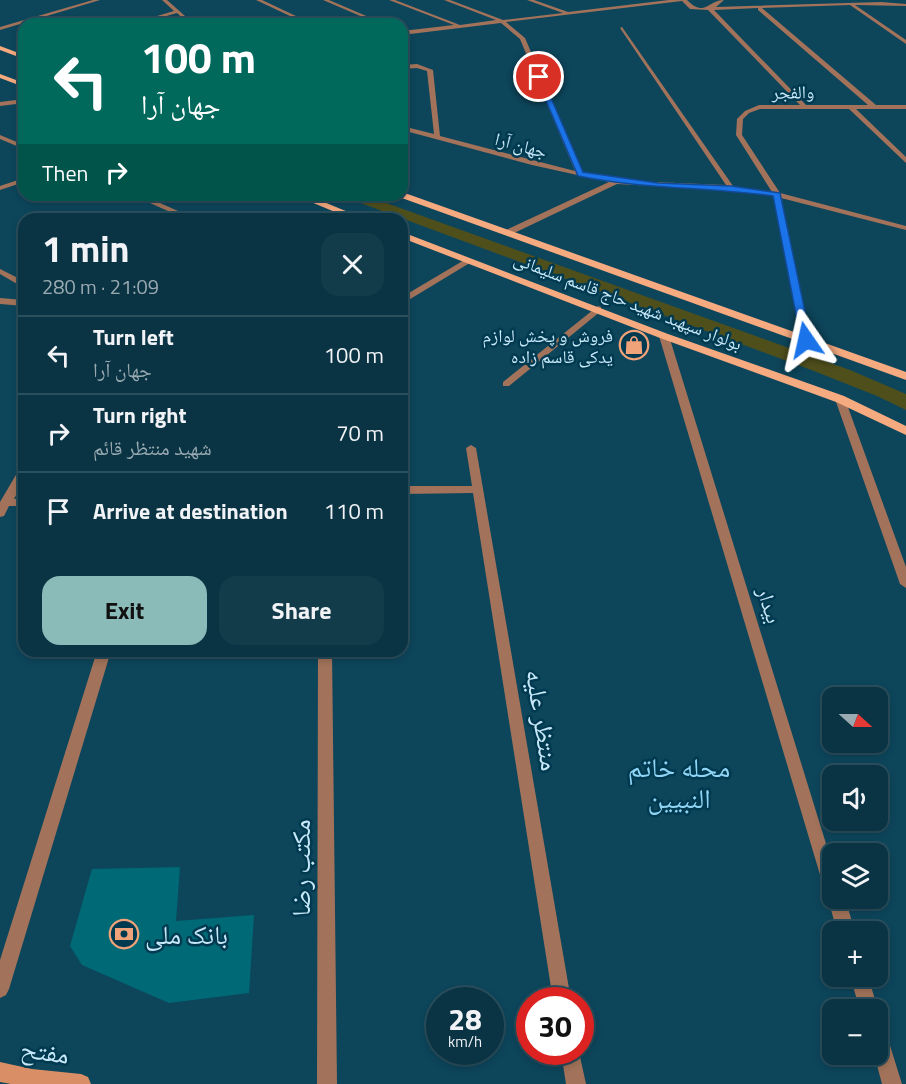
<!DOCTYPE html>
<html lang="en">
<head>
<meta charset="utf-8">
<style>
	:root { --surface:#0a3444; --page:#133c4b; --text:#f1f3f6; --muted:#99aab2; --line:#2a4f5d; --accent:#8bbbb9 }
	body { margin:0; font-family:"Titillium Web","Noto Naskh Arabic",sans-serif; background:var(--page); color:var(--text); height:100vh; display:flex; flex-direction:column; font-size:22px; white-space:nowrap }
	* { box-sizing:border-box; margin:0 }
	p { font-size:20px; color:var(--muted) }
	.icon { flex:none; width:33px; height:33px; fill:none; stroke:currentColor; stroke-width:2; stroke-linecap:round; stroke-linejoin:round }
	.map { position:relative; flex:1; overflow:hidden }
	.sheet { position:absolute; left:18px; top:213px; width:390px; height:444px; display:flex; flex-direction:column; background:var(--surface); border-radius:18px; box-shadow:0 3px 9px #0003,0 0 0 2px var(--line) }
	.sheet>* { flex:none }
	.banner { position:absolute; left:18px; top:18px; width:390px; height:183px; border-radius:18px; box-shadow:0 3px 9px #0003,0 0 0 2px var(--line); background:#00695c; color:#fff; overflow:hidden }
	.needle { width:39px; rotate:111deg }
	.fabs { position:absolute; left:822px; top:687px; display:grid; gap:12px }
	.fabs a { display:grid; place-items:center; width:66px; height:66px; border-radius:12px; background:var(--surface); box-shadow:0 3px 9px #0003,0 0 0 2px var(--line); font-size:30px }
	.speed { position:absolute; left:426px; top:987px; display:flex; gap:12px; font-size:30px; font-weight:700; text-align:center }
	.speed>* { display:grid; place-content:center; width:78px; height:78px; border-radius:50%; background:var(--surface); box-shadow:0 3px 9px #0003,0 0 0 2px var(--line); line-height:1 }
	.speed small { font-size:15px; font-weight:400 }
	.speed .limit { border:9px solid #d22; background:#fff; color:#111 }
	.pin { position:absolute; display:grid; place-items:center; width:51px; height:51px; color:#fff; margin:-26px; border:3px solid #fff; border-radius:50%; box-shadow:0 2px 6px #0007 }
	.me { position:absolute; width:66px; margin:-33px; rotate:349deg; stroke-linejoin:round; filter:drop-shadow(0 0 4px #0008) }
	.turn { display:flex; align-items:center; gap:21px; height:126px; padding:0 24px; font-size:27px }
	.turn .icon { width:78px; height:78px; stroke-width:2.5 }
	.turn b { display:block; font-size:42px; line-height:51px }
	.then { display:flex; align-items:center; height:57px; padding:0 24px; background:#0003; gap:12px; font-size:22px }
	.round { display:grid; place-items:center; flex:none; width:63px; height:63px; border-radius:18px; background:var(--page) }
	.headline { display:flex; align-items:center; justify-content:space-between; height:102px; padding:0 24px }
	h1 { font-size:36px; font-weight:700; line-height:45px }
	.button { display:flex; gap:12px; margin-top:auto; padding:12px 24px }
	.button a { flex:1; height:69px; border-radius:18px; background:var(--accent); color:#111; font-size:24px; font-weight:700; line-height:69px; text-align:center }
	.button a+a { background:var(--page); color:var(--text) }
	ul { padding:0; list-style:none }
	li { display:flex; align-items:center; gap:18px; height:78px; padding:0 24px; border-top:2px solid var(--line) }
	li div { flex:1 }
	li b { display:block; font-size:22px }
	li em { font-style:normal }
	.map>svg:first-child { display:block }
</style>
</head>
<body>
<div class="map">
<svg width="906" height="1084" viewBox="0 0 906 1084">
	<rect width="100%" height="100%" fill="#0d455b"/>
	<path fill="#4f4f1c" d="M339,195h25l486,175 56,24v16l-29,-14 -63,-25z"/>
	<path fill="#006976" d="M180,867l-4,54 78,-6 -5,78 -80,10 -87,-38 -12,-19 22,-77z"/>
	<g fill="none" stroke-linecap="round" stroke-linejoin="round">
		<path fill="#a2735a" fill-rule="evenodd" d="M93,0h7l-100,30v-3z
			M162,0h5l27,24h-5l-12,-11 -39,11h-8l44,-13z
			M256,0h6l51,24h-6z
			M323,0h6l56,24h-6z
			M389,0h6l65,25 36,-5 -52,-20h6l53,20 60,-7 -36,-13h7l34,12 101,-12h18c18,18 21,0 37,0l-8,7 165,-5 25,2v2l-51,-1 51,35v4l-56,-39 -88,3 114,97h30v4h-50l50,48v6l-57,-54h-89l-11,4 -6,6 -1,16 38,58 126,33v4l-125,-32 30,142 -5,3 -5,-3 -27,-144 -41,-6 -116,-6 -105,50h-6v-4l103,-48 -77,-17 -130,-35v-4l32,8 -7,-63 -10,-3 -15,1v-4l15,-1 16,6 7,66 135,35 -55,-132 -19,-16 -99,12v-4l52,-6zM682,1l8,8 18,1 92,95h-41l-14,6 -8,8 -1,16 36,57 -39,-6 -111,-159 -2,1 106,157 -97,-4 -46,-8 -58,-135 -19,-16zM758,8v2l110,95h-62l-92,-95z
			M24,99v4l-24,3v-4z
			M0,135l24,10v4l-24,-10z
			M24,178v4l-24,8v-4z
			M132,195h10l54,24h-10z
			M338,209l7,2 -14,8h-10z
			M466,259l7,2 -71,43v-7z
			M0,269l24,12v7l-24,-14z
			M0,298l24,2v6l-24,-2z
			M598,306l3,1v4l-92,75h-6v-4z
			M664,333l5,3 163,527v35h13l10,34h-18l-9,-34 1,-3 -3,-1 -2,-6 -165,-552z
			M840,396l5,3 61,168v21l-6,-4 -65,-185z
			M471,445l5,3 95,552h-18l-80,-507 -71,1v-8h70l-6,-38z
			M24,467v13l-10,19 10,-1v8h-15l-5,10 -4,1v-15l20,-34z
			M97,651h14l-102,338 -3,6 -6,3v-38z
			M318,651h14l5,433h-20z
			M850,976h18l10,34v2v-2h-18z
			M878,1027l7,2 2,7 15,48h-20l-8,-30h4z
			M561,1052h18l7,32h-20z"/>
		<path fill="#d98e66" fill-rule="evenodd" d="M0,1062l32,7 49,5 7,3 3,7h-80l-11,-2z"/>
		<path fill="#f6aa80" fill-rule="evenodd" d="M0,46l24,9v4l-24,-9z
			M0,74l24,9v4l-24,-9z
			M402,192l504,180v8l-507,-183 -2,-2h5z
			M294,195h13l58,24h-13z
			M402,232l266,102 176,62 62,30v9l-70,-33 -176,-64 -258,-100z"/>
	</g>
	<path fill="#1a73e8" stroke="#114b97" stroke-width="1.5" d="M539,75l3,2 41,95 75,11 73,3 49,7 31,147 -1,3 -9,-3 -28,-144c-65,-9 -131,-7 -195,-20l-42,-99z"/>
	<defs>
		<g id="shop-ring" transform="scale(1.5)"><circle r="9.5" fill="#003a50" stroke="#f0a278" stroke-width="1.5"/><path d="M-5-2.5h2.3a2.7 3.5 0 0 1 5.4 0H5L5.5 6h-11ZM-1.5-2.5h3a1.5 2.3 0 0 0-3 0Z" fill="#f0a278"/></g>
		<g id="bank-ring" transform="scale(1.5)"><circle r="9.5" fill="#003a50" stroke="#f0a278" stroke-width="1.5"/><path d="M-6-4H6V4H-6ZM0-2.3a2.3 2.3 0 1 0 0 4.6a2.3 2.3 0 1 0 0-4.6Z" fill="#f0a278"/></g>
	</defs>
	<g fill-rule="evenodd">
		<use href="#shop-ring" x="634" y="345"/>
		<use href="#bank-ring" x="124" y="934"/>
	</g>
	<g text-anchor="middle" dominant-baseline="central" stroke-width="5" stroke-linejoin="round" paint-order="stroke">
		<g font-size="18" fill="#c7e8f8" stroke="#003a50">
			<text transform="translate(793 92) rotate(-1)">والفجر</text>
			<text transform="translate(521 145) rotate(15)">جهان آرا</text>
			<text transform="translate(628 301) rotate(21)">بولوار سپهبد شهید حاج قاسم سلیمانی</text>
		</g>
		<g font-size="18" fill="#c7e8f8" stroke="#003a50" text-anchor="end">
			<text x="613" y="335">فروش و پخش لوازم<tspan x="613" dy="21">یدکی قاسم زاده</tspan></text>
		</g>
		<g font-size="21" fill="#c7e8f8" stroke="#003a50">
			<text transform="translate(770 605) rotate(73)">بیدار</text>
		</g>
		<g font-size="26" fill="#c7e8f8" stroke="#003a50">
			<text transform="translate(543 720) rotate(81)">منتظر علیه</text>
			<text transform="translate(300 868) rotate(-90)">مکتب رضا</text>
			<text transform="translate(45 1051) rotate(8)">مفتح</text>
		</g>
		<g font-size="26" fill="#c7e8f8" stroke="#003a50" text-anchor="start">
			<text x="145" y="934">بانک ملی</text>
		</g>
		<g font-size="27" fill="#90d5f6" stroke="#003a50">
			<text x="679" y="766">محله خاتم<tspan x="679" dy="31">النبیین</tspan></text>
		</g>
	</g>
</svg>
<div class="fabs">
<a><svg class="needle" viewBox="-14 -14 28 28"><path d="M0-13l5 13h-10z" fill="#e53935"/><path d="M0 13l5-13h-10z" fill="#99aab2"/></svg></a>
<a><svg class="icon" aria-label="sound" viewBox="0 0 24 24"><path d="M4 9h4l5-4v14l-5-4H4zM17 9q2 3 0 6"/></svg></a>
<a><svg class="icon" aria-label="layers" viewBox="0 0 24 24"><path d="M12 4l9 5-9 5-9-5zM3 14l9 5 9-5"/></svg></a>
<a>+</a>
<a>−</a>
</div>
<div class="speed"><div>28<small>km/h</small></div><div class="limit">30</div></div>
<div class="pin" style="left:539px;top:77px;background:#d93025"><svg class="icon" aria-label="arrive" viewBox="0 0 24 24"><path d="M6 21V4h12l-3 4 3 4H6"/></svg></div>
<svg class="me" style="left:806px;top:340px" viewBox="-20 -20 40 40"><path d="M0-17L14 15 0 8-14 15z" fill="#1a73e8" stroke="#fff" stroke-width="4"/></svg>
<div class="banner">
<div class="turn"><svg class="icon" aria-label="left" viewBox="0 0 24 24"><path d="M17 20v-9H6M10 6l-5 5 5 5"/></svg><div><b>100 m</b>جهان آرا</div></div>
<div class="then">Then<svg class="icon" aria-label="right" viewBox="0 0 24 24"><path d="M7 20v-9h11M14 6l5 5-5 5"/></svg></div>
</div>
<section class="sheet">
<div class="headline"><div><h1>1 min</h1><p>280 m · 21:09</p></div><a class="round"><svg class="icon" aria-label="close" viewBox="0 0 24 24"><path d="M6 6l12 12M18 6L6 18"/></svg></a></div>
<ul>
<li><svg class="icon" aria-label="left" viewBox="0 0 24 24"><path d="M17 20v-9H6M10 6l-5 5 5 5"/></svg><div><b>Turn left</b><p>جهان آرا</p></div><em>100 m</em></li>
<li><svg class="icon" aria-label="right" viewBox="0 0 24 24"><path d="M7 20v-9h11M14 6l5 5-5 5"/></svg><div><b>Turn right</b><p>شهید منتظر قائم</p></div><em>70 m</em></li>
<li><svg class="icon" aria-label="arrive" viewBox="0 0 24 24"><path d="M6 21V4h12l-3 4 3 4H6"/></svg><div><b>Arrive at destination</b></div><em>110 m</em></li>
</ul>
<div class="button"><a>Exit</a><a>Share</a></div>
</section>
</div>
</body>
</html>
